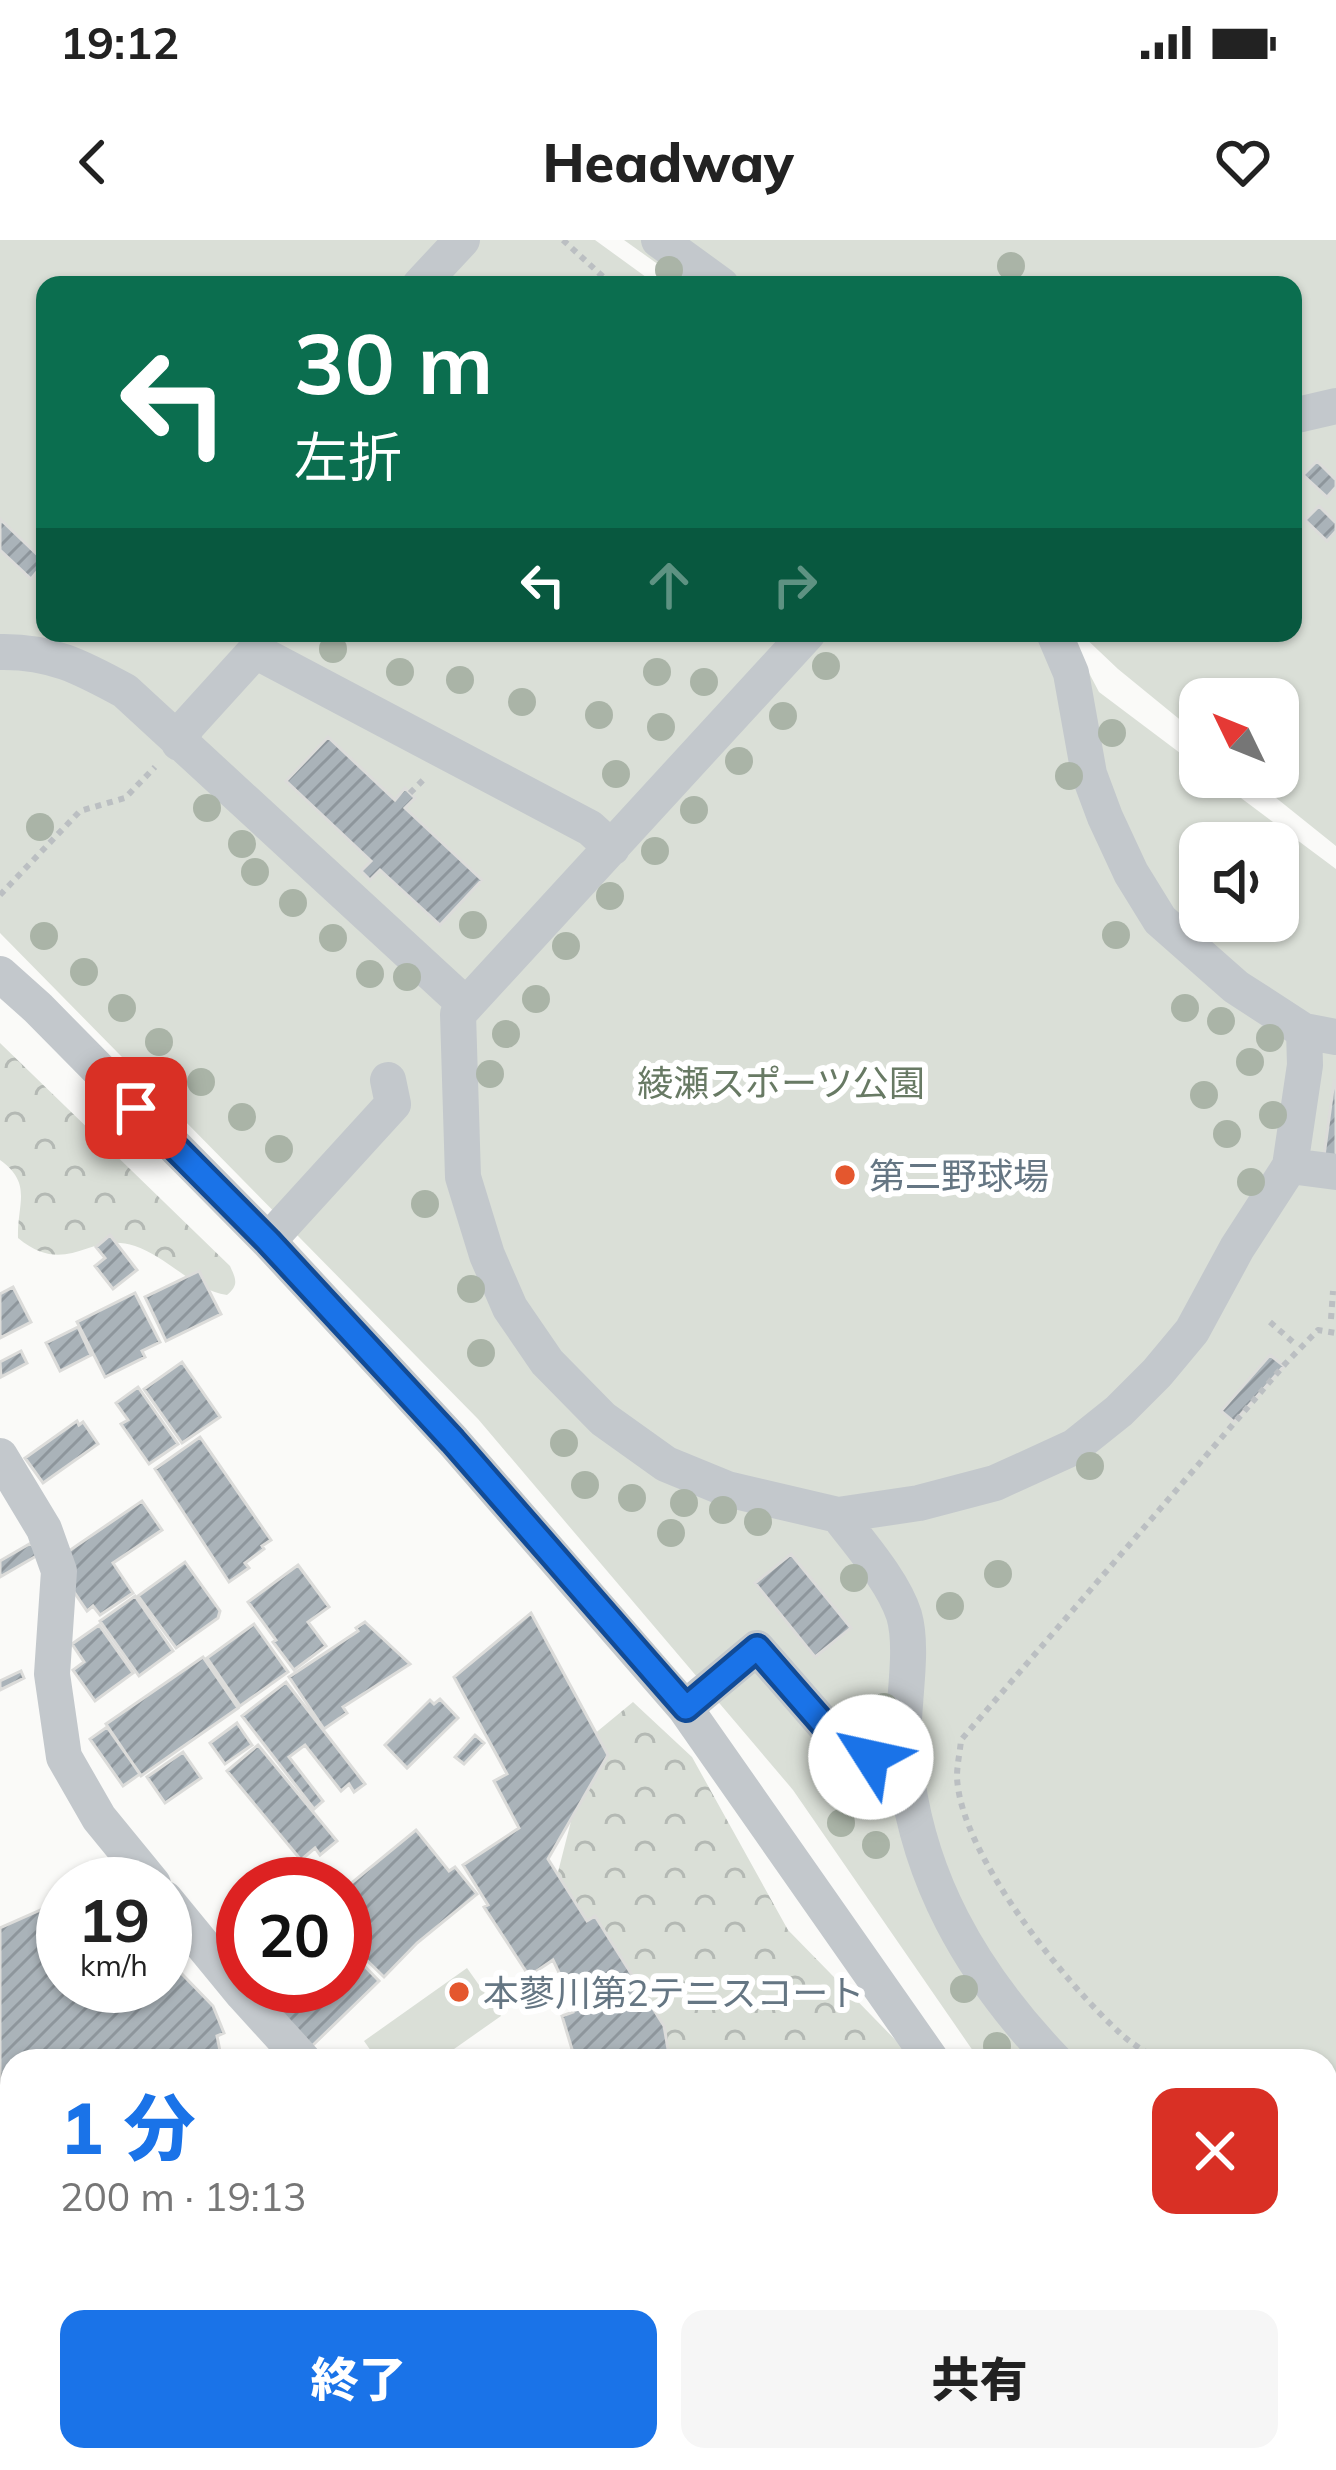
<!DOCTYPE html>
<html lang="ja">
<head>
<meta charset="utf-8">
<style>
	:root { --surface:#fff; --page:#f6f6f6; --text:#222; --muted:#767676; --accent:#1a73e8 }
	body { margin:0; font-family:Mulish,"Noto Sans JP",sans-serif; background:var(--page); color:var(--text); height:100vh; display:flex; flex-direction:column; font-size:45px; white-space:nowrap }
	* { box-sizing:border-box; margin:0 }
	p { font-size:39px; color:var(--muted) }
	.icon { flex:none; width:66px; height:66px; fill:none; stroke:currentColor; stroke-width:2; stroke-linecap:round; stroke-linejoin:round }
	.map { position:relative; flex:1; overflow:hidden }
	.panel { position:absolute; left:0px; top:1809px; width:1338px; height:423px; display:flex; flex-direction:column; background:var(--surface); border-radius:36px 36px 0 0; box-shadow:0 3px 9px #0004 }
	.panel>* { flex:none }
	.top-card { position:absolute; left:36px; top:36px; width:1266px; height:366px; border-radius:24px; box-shadow:0 3px 9px #0004; background:#0b6e4f; color:#fff; overflow:hidden }
	.needle { width:78px; rotate:313deg }
	.buttons { position:absolute; left:1179px; top:438px; display:grid; gap:24px }
	.buttons a { display:grid; place-items:center; width:120px; height:120px; border-radius:24px; background:var(--surface); box-shadow:0 3px 9px #0004; font-size:60px }
	.speed { position:absolute; left:36px; top:1617px; display:flex; gap:24px; font-size:60px; font-weight:700; text-align:center }
	.speed>* { display:grid; place-content:center; width:156px; height:156px; border-radius:50%; background:var(--surface); box-shadow:0 3px 9px #0004; line-height:1 }
	.speed small { font-size:30px; font-weight:400 }
	.speed .limit { border:18px solid #d22; background:#fff; color:#111 }
	.pin { position:absolute; display:grid; place-items:center; width:102px; height:102px; color:#fff; margin:-51px; border-radius:24px; box-shadow:0 6px 18px #0006 }
	.me { position:absolute; width:132px; margin:-66px; rotate:305deg; stroke-linejoin:round; filter:drop-shadow(0 0 9px #0008) }
	.turn { display:flex; align-items:center; gap:42px; height:252px; padding:0 60px; font-size:54px }
	.turn .icon { width:156px; height:156px; stroke-width:2.5 }
	.turn b { display:block; font-size:84px; line-height:102px }
	.lanes { display:flex; align-items:center; height:114px; padding:0 60px; background:#0003; justify-content:center; gap:60px; direction:ltr }
	.lanes .off { opacity:.35 }
	.round { display:grid; place-items:center; flex:none; width:126px; height:126px; border-radius:24px; background:var(--page) }
	.head { display:flex; align-items:center; justify-content:space-between; height:204px; padding:0 60px }
	h1 { font-size:72px; font-weight:800; line-height:90px; color:var(--accent) }
	.primary-button { display:flex; gap:24px; margin-top:auto; padding:24px 60px }
	.primary-button a { flex:1; height:138px; border-radius:24px; background:var(--accent); color:#fff; font-size:48px; font-weight:800; line-height:138px; text-align:center }
	.primary-button a+a { background:var(--page); color:var(--text) }
	.status { display:flex; justify-content:space-between; align-items:center; height:84px; padding:0 60px; background:var(--surface); direction:ltr }
	.status svg { height:33px; fill:currentColor }
	header { display:flex; justify-content:space-between; align-items:center; height:156px; padding:0 60px; background:var(--surface); font-size:54px; font-weight:800 }
	.map>svg:first-child { display:block }
</style>
</head>
<body>
<div class="status"><b>19:12</b><svg viewBox="0 0 49 12"><path d="M0 12V9h3v3zM5 12V6h3v6zM10 12V3h3v9zM15 12V0h3v12zM26 1h20v11H26zM47 4h2v5h-2z"/></svg></div>
<header><svg class="icon" aria-label="back" viewBox="0 0 24 24"><path d="M15 5l-7 7 7 7"/></svg>Headway<svg class="icon" aria-label="heart" viewBox="0 0 24 24"><path d="M12 20l-8-8c-3-5 5-10 8-4 3-6 11-1 8 4z"/></svg></header>
<div class="map">
<svg width="1336" height="2230" viewBox="0 0 1336 2230">
	<defs>
		<pattern id="forest-crowns" width="20" height="18" patternUnits="userSpaceOnUse" patternTransform="scale(3)"><rect width="20" height="18" fill="#dadfd7"/><path d="M2 6a3 3 0 1 1 6 0M12 15a3 3 0 1 1 6 0" fill="none" stroke="#b4b9b4"/></pattern>
		<pattern id="building-hatch" width="6" height="6" patternUnits="userSpaceOnUse" patternTransform="scale(3)"><rect width="6" height="6" fill="#aab3b9"/><path d="M-1 1l2-2M0 6l6-6M5 7l2-2" fill="none" stroke="#8e969c"/></pattern>
	</defs>
	<rect width="100%" height="100%" fill="#fafaf8"/>
	<path fill="#dadfd7" fill-rule="evenodd" d="M0,0h595l62,45h-612v348h1023l31,59 101,76v9h13l123,92v1468l-10,2v-278h-346l-187,-271 -315,-371 -478,-486zM1200,603h78v78h-78z
		M624,0h712v606l-86,-69h28v-78h-78v37l-82,-67 -38,-36h213v-348h-606z
		M467,1728l34,48 -64,45h-59l-14,-20z"/>
	<path fill="url(#forest-crowns)" d="M0,803l230,223c6,13 9,19 -3,29 -32,-4 -59,-38 -92,-49 -46,-16 -67,33 -117,-8 -1,-35 15,-54 -18,-78z
		M633,1462l59,55 96,173 128,131h-279l-80,-185 36,-141z
		M1336,2195v35h-606l-20,-10h616v-22z"/>
	<g fill="none" stroke-linecap="round" stroke-linejoin="round">
		<path stroke="#bbc7cb" stroke-width="63" d="M0,2138l12,9
			M108,2220l13,10"/>
	</g>
	<path fill="url(#building-hatch)" stroke="#dcdcda" stroke-width="3" d="M1317,221l19,19v7l-9,10 -24,-22z
		M1319,266l17,17v8l-9,10 -22,-21z
		M0,279l45,43 -14,17 -31,-29z
		M328,497l67,63 10,-12 10,10 -10,10 77,72 -42,45 -60,-55 -10,10 -9,-9 10,-10 -85,-80z
		M1334,841h2v77l-12,-2z
		M110,995l27,35 -24,19 -18,-23 10,-8 -9,-11z
		M199,1031l22,43 -55,27 -21,-44z
		M13,1047l18,35 -31,16v-44z
		M135,1053l25,49 -18,9 3,6 -40,20 -28,-55z
		M78,1087l13,28 -31,16 -14,-28z
		M21,1111l6,12 -26,14 -1,-15z
		M1270,1115l14,11 -50,56 -13,-11z
		M182,1122l38,55 -38,26 -38,-54z
		M138,1147l40,57 -29,20 -28,-40 7,-4 -12,-17z
		M77,1181l2,4 4,-3 15,22 -55,39 -18,-25z
		M200,1197l71,103 -9,6 2,3 -19,14 4,5 -20,14 -74,-113z
		M142,1261l20,29 -49,33 20,30 -33,22 -7,-9 -6,5 -19,-28 -8,-26z
		M31,1303l7,12 -38,22v-16z
		M791,1314l60,74 -36,29 -60,-74z
		M185,1322l35,49 -2,7 -42,30 -38,-52z
		M298,1325l31,42 -21,15 18,24 -32,24 -21,-28 3,-2 -28,-38z
		M135,1356l38,55 -34,25 -39,-55z
		M531,1373l77,142 -60,104 39,62 8,-5 69,110 6,35h-92l-4,-5 -12,-40 11,-4 -9,-29 -11,-23 -24,16 -45,-69 4,-2 -25,-40 56,-37 -25,-47 13,-7 -53,-97z
		M365,1382l45,42 -67,43 4,6 -23,16 -35,-52 69,-46 -2,-3z
		M254,1384l34,48 -48,34 -33,-48z
		M99,1385l34,48 -38,28 -22,-31 11,-8 -12,-18z
		M203,1417l35,51 -97,68 -35,-52z
		M21,1431l3,7 -24,12v-9z
		M286,1442l79,102 -11,8 -5,-8 -8,7 -36,-46 -16,12 34,44 -9,8 -72,-93z
		M440,1459l18,19 -51,50 -22,-23 45,-45 4,4z
		M237,1483l15,22 -27,19 -15,-21z
		M107,1487l33,47 -17,12 -33,-47z
		M475,1495l9,8 -20,21 -9,-7z
		M258,1505l79,96 -17,14 -5,-7 -14,12 -74,-89z
		M183,1512l18,26 -36,25 -18,-26z
		M416,1590l33,41 6,-4 22,27 -60,49 -33,34 -39,-38v-55h-13l7,-7 9,9z
		M63,1660v86h102v-51l16,38 32,33 11,27 -7,3 5,25h-210v54l-12,5v-192z
		M345,1706l34,35 -67,65 -37,-38 23,-22h47z
		M291,1809l2,12h-62v-5z
		M12,1919v41l-12,-19v-8l7,-4 -4,-6z
		M312,2220h215l-3,10h-213z
		M530,2220h51l-2,10h-52z
		M608,2220h34l-8,10h-13z
		M785,2220h46l-3,10h-13z
		M842,2220h22l-4,10h-18l3,-7z"/>
	<g fill="none" stroke-linecap="round" stroke-linejoin="round">
		<path stroke="#bbbfc2" stroke-width="6" stroke-dasharray="6 6" stroke-linecap="butt" d="M563,0l49,45
			M410,553l15,-15
			M0,655l80,-84 45,-13 30,-31
			M1331,1079l2,-28
			M1270,1082l24,21
			M1159,1821c-13,-9 -27,-17 -38,-27 -56,-51 -161,-180 -164,-257 0,-12 3,-25 4,-37l324,-376 33,-34 18,3
			M1326,1867h10
			M1326,1881h10
			M1270,2220l2,10"/>
		<path stroke="#c3c8cc" stroke-width="36" d="M659,0l62,45
			M420,45l42,-45
			M1293,176l43,-10
			M808,393l-350,381 5,163 24,78 23,53 37,54 56,57 63,45 61,25 111,26 81,-12 76,-20 79,-36 45,-36 38,-38 35,-42 45,-83 53,-82 15,-101 -1,-34
			M1054,393l17,40 18,101 16,43 26,56 29,47 76,67 68,44 32,6
			M0,412c51,-1 81,15 125,39l341,314
			M179,503l8,-17 68,-75 335,177 22,20
			M0,734l38,34 230,233 185,200 232,267 247,353
			M1290,926l46,6
			M268,1001l125,-137 -5,-24
			M0,1216l44,73 15,42 -7,103 12,83 35,61 54,66
			M838,1275c22,29 55,66 66,100 11,38 -4,98 0,138 10,123 68,221 151,308
			M685,1468l72,-60 89,102 25,7 33,-5
			M165,1659l78,95 61,67
			M1326,1938h10
			M1326,2143l10,-5"/>
	</g>
	<g fill="#aab4a7">
		<circle cx="1011" cy="26" r="14"/>
		<circle cx="669" cy="30" r="14"/>
		<circle cx="333" cy="409" r="14"/>
		<circle cx="826" cy="426" r="14"/>
		<circle cx="400" cy="432" r="14"/>
		<circle cx="657" cy="432" r="14"/>
		<circle cx="460" cy="440" r="14"/>
		<circle cx="704" cy="442" r="14"/>
		<circle cx="522" cy="462" r="14"/>
		<circle cx="599" cy="475" r="14"/>
		<circle cx="783" cy="476" r="14"/>
		<circle cx="661" cy="487" r="14"/>
		<circle cx="1112" cy="493" r="14"/>
		<circle cx="739" cy="521" r="14"/>
		<circle cx="616" cy="534" r="14"/>
		<circle cx="1069" cy="536" r="14"/>
		<circle cx="207" cy="568" r="14"/>
		<circle cx="694" cy="570" r="14"/>
		<circle cx="40" cy="587" r="14"/>
		<circle cx="242" cy="604" r="14"/>
		<circle cx="655" cy="611" r="14"/>
		<circle cx="255" cy="632" r="14"/>
		<circle cx="610" cy="656" r="14"/>
		<circle cx="293" cy="663" r="14"/>
		<circle cx="473" cy="685" r="14"/>
		<circle cx="1116" cy="695" r="14"/>
		<circle cx="44" cy="696" r="14"/>
		<circle cx="333" cy="698" r="14"/>
		<circle cx="566" cy="706" r="14"/>
		<circle cx="84" cy="732" r="14"/>
		<circle cx="370" cy="734" r="14"/>
		<circle cx="407" cy="737" r="14"/>
		<circle cx="536" cy="759" r="14"/>
		<circle cx="122" cy="768" r="14"/>
		<circle cx="1185" cy="768" r="14"/>
		<circle cx="1221" cy="781" r="14"/>
		<circle cx="506" cy="794" r="14"/>
		<circle cx="1270" cy="798" r="14"/>
		<circle cx="159" cy="802" r="14"/>
		<circle cx="1250" cy="822" r="14"/>
		<circle cx="490" cy="834" r="14"/>
		<circle cx="201" cy="842" r="14"/>
		<circle cx="1204" cy="855" r="14"/>
		<circle cx="1273" cy="875" r="14"/>
		<circle cx="242" cy="877" r="14"/>
		<circle cx="1227" cy="894" r="14"/>
		<circle cx="279" cy="909" r="14"/>
		<circle cx="1251" cy="942" r="14"/>
		<circle cx="425" cy="964" r="14"/>
		<circle cx="471" cy="1049" r="14"/>
		<circle cx="481" cy="1113" r="14"/>
		<circle cx="564" cy="1203" r="14"/>
		<circle cx="1090" cy="1226" r="14"/>
		<circle cx="585" cy="1245" r="14"/>
		<circle cx="632" cy="1258" r="14"/>
		<circle cx="684" cy="1263" r="14"/>
		<circle cx="723" cy="1270" r="14"/>
		<circle cx="758" cy="1282" r="14"/>
		<circle cx="671" cy="1293" r="14"/>
		<circle cx="998" cy="1334" r="14"/>
		<circle cx="854" cy="1338" r="14"/>
		<circle cx="950" cy="1366" r="14"/>
		<circle cx="884" cy="1467" r="14"/>
		<circle cx="841" cy="1583" r="14"/>
		<circle cx="876" cy="1605" r="14"/>
		<circle cx="964" cy="1749" r="14"/>
		<circle cx="997" cy="1806" r="14"/>
	</g>
	<g fill="none" stroke-linecap="round" stroke-linejoin="round">
		<g stroke="#114b97" stroke-width="30">
			<path id="route" d="M136,868l132,133 185,200 233,267 71,-60 89,102 25,7"/>
		</g>
		<use href="#route" stroke="#1a73e8" stroke-width="21"/>
	</g>
	<g fill="#e4572e" stroke="#fff" stroke-width="4.5">
		<circle cx="845" cy="935" r="12"/>
		<circle cx="459" cy="1752" r="12"/>
	</g>
	<g text-anchor="middle" dominant-baseline="central" stroke-width="12" stroke-linejoin="round" paint-order="stroke">
		<g font-size="36" fill="#687a64" stroke="#fff">
			<text x="781" y="842">綾瀬スポーツ公園</text>
		</g>
		<g font-size="36" fill="#657683" stroke="#fff" text-anchor="start">
			<text x="869" y="935">第二野球場</text>
			<text x="483" y="1752">本蓼川第2テニスコート</text>
		</g>
	</g>
</svg>
<div class="buttons">
<a><svg class="needle" viewBox="-14 -14 28 28"><path d="M0-13l5 13h-10z" fill="#e53935"/><path d="M0 13l5-13h-10z" fill="#767676"/></svg></a>
<a><svg class="icon" aria-label="sound" viewBox="0 0 24 24"><path d="M4 9h4l5-4v14l-5-4H4zM17 9q2 3 0 6"/></svg></a>
</div>
<div class="speed"><div>19<small>km/h</small></div><div class="limit">20</div></div>
<div class="pin" style="left:136px;top:868px;background:#d93025"><svg class="icon" aria-label="arrive" viewBox="0 0 24 24"><path d="M6 21V4h12l-3 4 3 4H6"/></svg></div>
<svg class="me" style="left:871px;top:1517px" viewBox="-20 -20 40 40"><circle r="19" fill="#fff"/><path d="M0-13L10 11 0 6-10 11z" fill="#1a73e8"/></svg>
<div class="top-card">
<div class="turn"><svg class="icon" aria-label="left" viewBox="0 0 24 24"><path d="M17 20v-9H6M10 6l-5 5 5 5"/></svg><div><b>30 m</b>左折</div></div>
<div class="lanes"><svg class="icon" aria-label="left" viewBox="0 0 24 24"><path d="M17 20v-9H6M10 6l-5 5 5 5"/></svg><svg class="icon off" aria-label="ahead" viewBox="0 0 24 24"><path d="M12 20V5M6 11l6-6 6 6"/></svg><svg class="icon off" aria-label="right" viewBox="0 0 24 24"><path d="M7 20v-9h11M14 6l5 5-5 5"/></svg></div>
</div>
<section class="panel">
<div class="head"><div><h1>1 分</h1><p>200 m · 19:13</p></div><a class="round" style="background:#d93025;color:#fff"><svg class="icon" aria-label="close" viewBox="0 0 24 24"><path d="M6 6l12 12M18 6L6 18"/></svg></a></div>
<div class="primary-button"><a>終了</a><a>共有</a></div>
</section>
</div>
</body>
</html>
